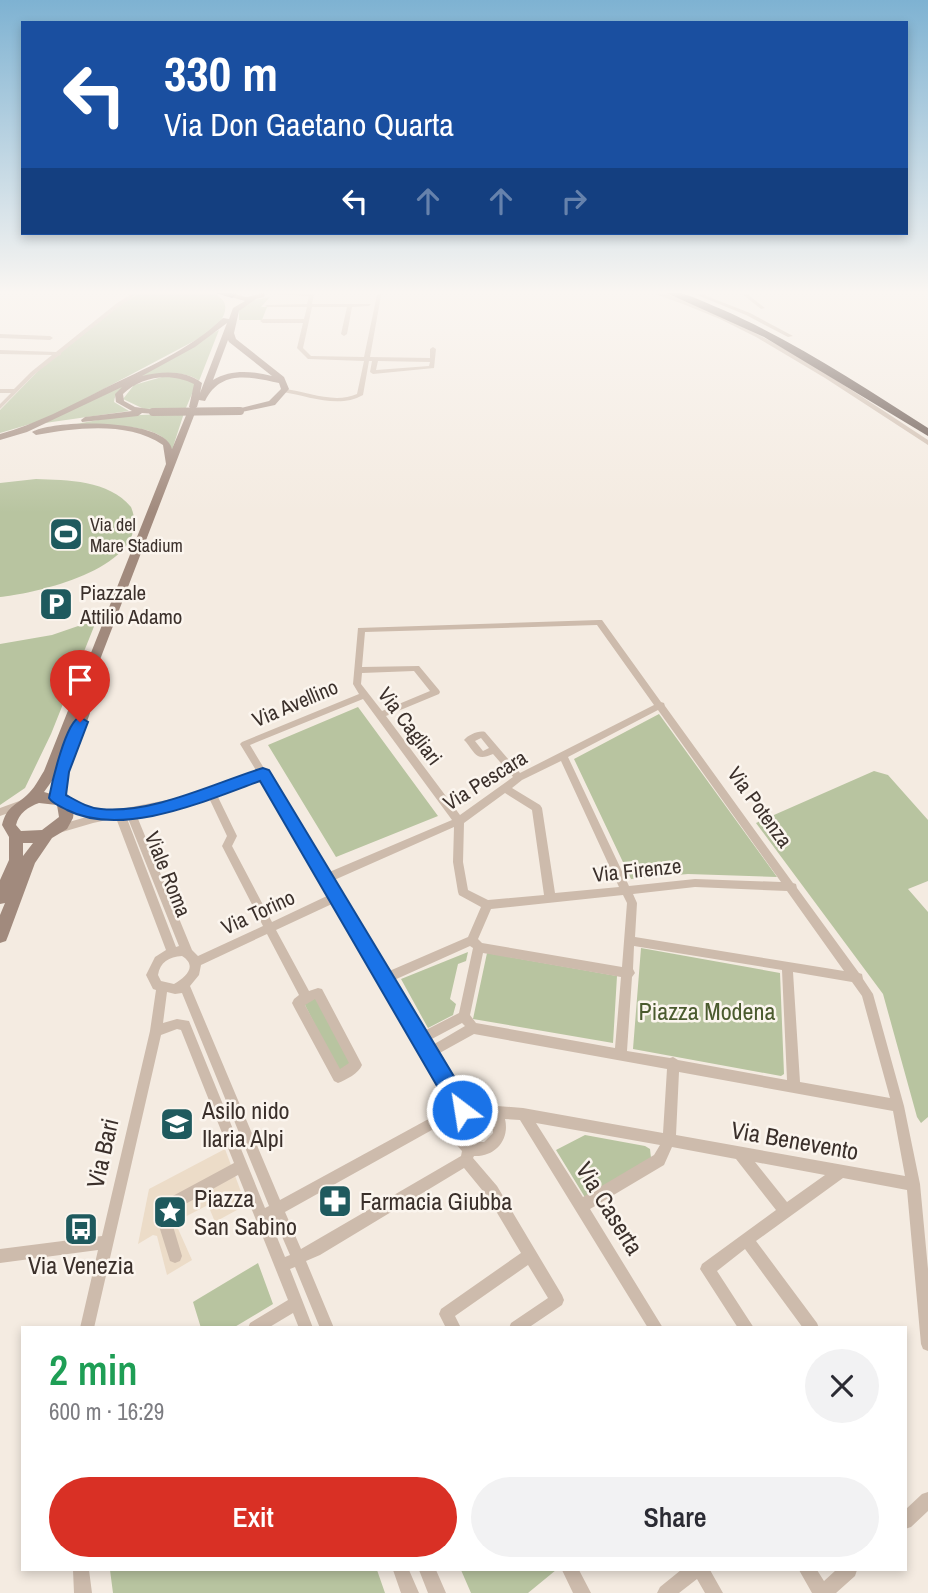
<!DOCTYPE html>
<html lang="en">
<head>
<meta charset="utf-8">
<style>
	:root { --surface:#fff; --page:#f2f2f3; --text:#2b2b33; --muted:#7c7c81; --accent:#d93025 }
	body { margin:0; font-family:"Archivo Narrow",sans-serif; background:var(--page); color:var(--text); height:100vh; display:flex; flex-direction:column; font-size:26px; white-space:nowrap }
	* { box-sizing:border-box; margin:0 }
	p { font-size:23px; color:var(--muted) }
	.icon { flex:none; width:38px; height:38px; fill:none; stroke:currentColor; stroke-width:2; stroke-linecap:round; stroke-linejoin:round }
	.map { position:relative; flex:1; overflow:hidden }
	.details { position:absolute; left:21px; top:1326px; width:886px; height:245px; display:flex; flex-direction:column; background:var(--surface); border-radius:0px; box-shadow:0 4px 10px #0003 }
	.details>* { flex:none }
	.top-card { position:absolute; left:21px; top:21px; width:887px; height:214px; border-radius:0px; box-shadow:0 4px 10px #0003; background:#1a4fa0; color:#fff; overflow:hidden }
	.pin { position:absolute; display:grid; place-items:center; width:60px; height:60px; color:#fff; margin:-72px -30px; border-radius:50% 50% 50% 0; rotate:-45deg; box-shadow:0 0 7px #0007 }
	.pin .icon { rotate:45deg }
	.me { position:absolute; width:77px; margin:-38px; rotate:329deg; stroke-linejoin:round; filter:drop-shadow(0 0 5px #0008) }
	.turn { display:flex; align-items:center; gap:24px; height:147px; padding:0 28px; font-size:32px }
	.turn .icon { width:91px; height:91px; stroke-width:2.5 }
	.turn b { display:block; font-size:49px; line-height:60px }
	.lanes { display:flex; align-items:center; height:66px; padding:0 28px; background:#0003; justify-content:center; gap:35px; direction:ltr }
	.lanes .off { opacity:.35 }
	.round { display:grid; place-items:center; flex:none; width:74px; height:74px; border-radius:37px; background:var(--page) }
	.overview { display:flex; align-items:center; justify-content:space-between; height:119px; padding:0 28px }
	h1 { font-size:42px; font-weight:600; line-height:52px; color:#1e9e55 }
	.primary-button { display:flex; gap:14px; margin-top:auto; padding:14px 28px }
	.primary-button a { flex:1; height:80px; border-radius:42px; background:var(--accent); color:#fff; font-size:28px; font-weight:600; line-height:80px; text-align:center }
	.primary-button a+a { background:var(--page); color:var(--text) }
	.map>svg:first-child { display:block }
</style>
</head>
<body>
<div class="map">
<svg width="928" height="1593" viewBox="0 0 928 1593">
	<rect width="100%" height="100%" fill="#f4ebe1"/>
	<path fill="#b8c4a0" d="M145,290c26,0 112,-9 68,41l-166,88 -47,14v-23l39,-40 82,-66z
		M270,297l-9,10h6l-5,13h-23v-9l9,-10z
		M219,330l-20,51c-18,-16 -82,-6 -85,21l15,9 -84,12z
		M162,377h18l16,7 -10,24 -42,1 -21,-10 11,-14z
		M184,413l-12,37c-9,-33 -91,-23 -118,-22l66,-12z
		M36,479c31,1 73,1 95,28 25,61 -99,87 -131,90v-114z
		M84,624h11l-44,110 -26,54 -25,17v-161l52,-9z
		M358,707l80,109 -102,41 -68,-112z
		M659,714l118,163 -89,-3 -57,5 -57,-120z
		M874,771l14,4 40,45v61l-20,8 20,23v205l-7,6 -4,-6 -34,-123 -127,-171z
		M641,948l139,25 4,101 -3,2 -148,-27z
		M468,952l-2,9 -8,3 -8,35 6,5 -3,11 -25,13 -27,-49z
		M487,953l130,23 -4,67 -140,-24z
		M316,998l35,65 -13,8 -34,-68z
		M585,1135l60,11 5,3 1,9 -65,41 -30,-49z
		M258,1263l15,41 -40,24h-32l-8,-26z
		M110,1570h267l8,23h-272z
		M461,1570h95l-28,23h-57z"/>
	<path fill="#ecdcc8" d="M225,1149l21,56 -31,17 -7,-17 -33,17 17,38 -25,15 -10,-39 -4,-1 -15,9 11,-55z"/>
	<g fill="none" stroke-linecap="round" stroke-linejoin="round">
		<path fill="#cdbbac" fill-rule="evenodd" d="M138,290h5l-22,15 -60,48v2l-3,1 -23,18 -35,35v-5l11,-11h-11v-4h14l17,-17 21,-17 -52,-1v-4l56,2 61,-49z
			M378,290h4l-12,67 60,1v-9l3,-2 3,2 -2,19 -61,6 -3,-2 2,-11h-3l-6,34c-24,14 -55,1 -80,-3v-2l2,-1c24,3 49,15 72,5l7,-33 -56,-2 -11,-11 6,-25h-40l-3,-2 3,-2h41l3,-12h-40l-2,-1 2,-1 40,-1 2,-8 -32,-2 -2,-2 39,2 -2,10h59l-2,2 -17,1 -5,27 -3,2 -3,-2 6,-27h-35l-9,41 8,8 53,1zM378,361l52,1 -1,4 -53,4z
			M644,290c18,0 39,10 56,17 82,34 154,85 228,133v5l-103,-67 -69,-41 -36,-18 -37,-15z
			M685,290h6l59,23 43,23 -5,1 -42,-22z
			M737,290h5l23,18 -4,1z
			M0,334l50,2 3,2 -3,2 -50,-2z
			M599,620h3l59,82 3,1 1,3 128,177 3,1 1,4 62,85 3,1 1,5 10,15 31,112 16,78 8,85v82l-5,-2 -2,-5 -14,-154 -64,-12 -87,63 61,82 2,5h-16l-58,-79 -28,22 37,57h-16l-38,-59 2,-5 74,-54 -40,-51 -64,-12 -8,18 -74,44 73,119h-15l-128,-208 -15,-1c5,21 -10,38 -31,37l-1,2 24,28 65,109 2,5 -2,5 -34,23h-19l2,-5 37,-25 -20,-33 -73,51 6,12h-15l-7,-14 2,-5 80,-56 -34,-57 -23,-28 -144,87 -14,6 28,67h-14l-25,-61 -5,2 23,59h-14l-6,-15 -25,15h-20l2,-5 38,-23 -50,-125 -69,38 13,43 -2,5 -5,2 -5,-2 -16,-51 2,-5 78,-42 -53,-133 -4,-1 -16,6 -67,293h-14l18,-78 -98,13v-14l102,-13 48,-205 6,-41 -3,-1 -7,-14 9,-18 11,-7 -50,-132 -23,5 -34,10 -4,-1 -1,-3 1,-3 35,-10 -28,-9 -2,-3 2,-3 3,-1 35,11 1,2 96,-19 60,-22 -17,-28 2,-2 117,-48 -6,-10 5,-56zM597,625l57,80 -134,68 -35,-41c-6,-2 -17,3 -21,8l2,2c10,13 11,19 27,12l20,23 -53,38 -74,-99 53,-22 1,-2 -1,-2 -20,-24 -57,1 3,-35zM414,671l16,20 -48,20 -21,-27 1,-11zM363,699l89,121 -125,53 -77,-128zM658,710l123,172 -86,-3 -66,7 -61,-129zM481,738l8,10 -6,3 -8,-10zM561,761l58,126 -64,6 -13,-85 -2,-3 -28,-17 10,-8zM261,779l68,116 -57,27 -40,-76 5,-10 -20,-41zM505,793l27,17 12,85 -56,5 -20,-10 -5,-28 1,-39zM209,798l18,38 -5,10 41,80 -65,30 -6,-6 -56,-136 44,-8zM126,816h1l52,130 -3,1zM454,827l-1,35 5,30 1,3 22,12 -13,30 -81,35 -55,-91zM695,887l92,4 57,80 -209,-34 2,-34 -4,-9zM623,895l4,8 -5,64 -140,-24 -4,-4 13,-30zM334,903l121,207 -3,5 -14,-1 -4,2 -154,84 -90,-214 9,-11 2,-10 66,-31 32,61 -5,4 -2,4 2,4 40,74 4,2c8,-3 21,-10 24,-18l-2,-4 -38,-72 -4,-1 -9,3 -33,-61zM470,946l3,2 -14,65 -37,19 -30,-51zM634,946l148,24 5,110 -109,-20 -5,-3 -3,1 -43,-7 5,-74 3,-4 -2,-4zM483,953l138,24 -6,71 -139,-25 -6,-8zM182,956c16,10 4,21 -8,28l-13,-3 -3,-6c2,-13 11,-18 24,-19zM793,972l59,10 10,14 28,102 -90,-16zM167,992l8,2 7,-1 87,213 -4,2 -76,-187 -12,-2 -14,4zM315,999l34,64 -9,6 -35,-64zM462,1023l3,3 -34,20 -3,-5zM474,1034l193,35 -4,64 -140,-25 -26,-2 -15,-7h-8l-10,3 -28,-47zM679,1072l214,39 12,65 -229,-41zM474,1111l10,1 9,9v12l-9,9h-12l-9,-9c-2,-10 1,-18 11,-22zM536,1123l124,22 -6,10 -71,42zM439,1126l10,2 5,14 8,9 -1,5 -160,93 -16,-37zM755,1162l70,13 -38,27zM274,1218l16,37 -5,2 -15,-37z
			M22,800l3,1 2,3 -2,3 -25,9v-8z
			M928,1492v19l-17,16 -6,2v-19l17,-16z
			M73,1570h16l3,23h-18z
			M393,1570h16l10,23h-18z
			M419,1570h17l10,23h-18z
			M562,1570h17l12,23h-18z
			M681,1570h29l13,23h-18l-8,-14 -18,14h-22l3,-6z
			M799,1570h18l7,11 12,-11h21l-2,6 -19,17h-24z"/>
		<path fill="#a18a7d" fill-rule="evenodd" d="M232,290h6l-1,5 10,2 12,-3 2,-4h6l-3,7 -8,2 -17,12 -5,22 2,6 48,38 5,12 -14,16 -38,8v-4l32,-8 12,-12 -2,-6c-29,-6 -58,-14 -74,18l-6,-1 -2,7 -4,3 -4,-3 5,-23c-23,-12 -53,-8 -71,10l1,7 11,6 21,3v4l-14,-1 -4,3 -56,6 -1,-2 4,-3 47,-6 -16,-9 -1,-8 7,-7 -95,45 -27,8v-6c36,-10 70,-28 103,-45 41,-20 87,-39 120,-71l6,1 4,-11 12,-7 -14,-4zM227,323l-27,70 2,-10c-17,-13 -39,-12 -60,-7l53,-29zM228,340l1,2 43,34c-20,-5 -41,-7 -59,4z
			M191,410l4,3 -114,296 8,1 1,3 -21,59 -5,24 10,14 -1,8 -6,11 -15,9 -17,25 -27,73 -2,5 -6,2v-28l5,-12 -5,1v-24l9,-20v-23l-7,-12c5,-19 13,-19 25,-30 7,-6 12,-16 17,-24l122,-307 -3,-19c-36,-24 -86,-17 -127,-10l-4,-3c21,-13 134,-14 140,17l15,-36zM54,778l-3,16 -7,-2zM39,803l18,2 2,12 -17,13 -21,1 -5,-6c3,-12 12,-18 23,-22zM23,843h10l-10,13z"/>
		<path fill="#5c4a42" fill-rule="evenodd" d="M206,290h15l15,5 -4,3z
			M660,290c21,0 42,11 61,19 73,32 140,76 207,119v8l-164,-99z"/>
		<path stroke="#a18a7d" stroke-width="8" d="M153,412l87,-1"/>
	</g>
	<linearGradient id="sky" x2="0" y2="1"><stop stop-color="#7eb2d2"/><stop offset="0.57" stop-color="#faf6f2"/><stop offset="1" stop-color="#faf6f2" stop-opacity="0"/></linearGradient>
	<rect width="928" height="513" fill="url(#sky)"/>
	<path fill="#1a73e8" stroke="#114b97" stroke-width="2" d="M80,717l8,5 -19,50 -3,23c11,6 22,13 35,14 52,5 113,-26 162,-41l6,2 201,333 3,7 -3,7 -8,3 -7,-3 -195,-336c-55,20 -138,57 -193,29 -7,-4 -14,-6 -18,-12 3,-16 17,-77 31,-81z"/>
	<defs>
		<g id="stadium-square" transform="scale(1.75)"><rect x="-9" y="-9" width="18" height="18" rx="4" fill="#1f5a5e" stroke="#fbf5ee"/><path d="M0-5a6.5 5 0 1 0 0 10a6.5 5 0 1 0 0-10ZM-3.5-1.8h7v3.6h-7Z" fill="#fff"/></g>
		<g id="parking-square" transform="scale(1.75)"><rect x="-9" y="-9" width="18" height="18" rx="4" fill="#1f5a5e" stroke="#fbf5ee"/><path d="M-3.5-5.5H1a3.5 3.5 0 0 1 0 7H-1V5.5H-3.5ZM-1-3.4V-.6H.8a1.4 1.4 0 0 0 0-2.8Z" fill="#fff"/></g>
		<g id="school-square" transform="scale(1.75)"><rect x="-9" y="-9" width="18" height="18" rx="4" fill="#1f5a5e" stroke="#fbf5ee"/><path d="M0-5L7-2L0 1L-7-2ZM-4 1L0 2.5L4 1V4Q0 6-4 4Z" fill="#fff"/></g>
		<g id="pharmacy-square" transform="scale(1.75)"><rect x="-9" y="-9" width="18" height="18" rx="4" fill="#1f5a5e" stroke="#fbf5ee"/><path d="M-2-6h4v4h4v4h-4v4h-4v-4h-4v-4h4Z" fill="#fff"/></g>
		<g id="sight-square" transform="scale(1.75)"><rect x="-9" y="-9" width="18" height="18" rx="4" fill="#1f5a5e" stroke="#fbf5ee"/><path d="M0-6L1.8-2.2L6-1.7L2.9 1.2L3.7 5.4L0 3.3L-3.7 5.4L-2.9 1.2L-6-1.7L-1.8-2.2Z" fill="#fff"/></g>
		<g id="bus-square" transform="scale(1.75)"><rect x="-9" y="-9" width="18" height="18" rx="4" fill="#1f5a5e" stroke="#fbf5ee"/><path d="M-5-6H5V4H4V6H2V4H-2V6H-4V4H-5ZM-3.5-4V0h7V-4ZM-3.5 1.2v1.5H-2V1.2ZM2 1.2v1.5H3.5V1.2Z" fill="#fff"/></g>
	</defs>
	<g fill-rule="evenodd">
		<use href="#stadium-square" x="66" y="534"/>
		<use href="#parking-square" x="56" y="604"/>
		<use href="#school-square" x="177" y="1124"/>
		<use href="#pharmacy-square" x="335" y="1201"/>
		<use href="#sight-square" x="170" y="1212"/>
		<use href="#bus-square" x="81" y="1229"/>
	</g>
	<g text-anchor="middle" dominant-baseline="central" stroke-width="5" stroke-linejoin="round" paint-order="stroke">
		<g font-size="18" fill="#3b302b" stroke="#fbf5ee" text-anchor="start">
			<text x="90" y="524">Via del<tspan x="90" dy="21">Mare Stadium</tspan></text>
		</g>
		<g font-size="21" fill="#3b302b" stroke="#fbf5ee" text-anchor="start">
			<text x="80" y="592">Piazzale<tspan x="80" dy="24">Attilio Adamo</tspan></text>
		</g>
		<g font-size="21" fill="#3b302b" stroke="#fbf5ee">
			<text transform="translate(295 703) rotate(-23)">Via Avellino</text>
			<text transform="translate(410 726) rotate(53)">Via Cagliari</text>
			<text transform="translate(485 780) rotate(-32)">Via Pescara</text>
			<text transform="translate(760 807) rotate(54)">Via Potenza</text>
			<text transform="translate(637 870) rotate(-6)">Via Firenze</text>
			<text transform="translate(168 874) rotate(68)">Viale Roma</text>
			<text transform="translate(258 912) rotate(-25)">Via Torino</text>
		</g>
		<g font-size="24" fill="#4a5a2e" stroke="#fbf5ee">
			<text x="707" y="1011">Piazza Modena</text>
		</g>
		<g font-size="24" fill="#3b302b" stroke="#fbf5ee" text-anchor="start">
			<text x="202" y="1110">Asilo nido<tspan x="202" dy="28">Ilaria Alpi</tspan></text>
			<text x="194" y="1198">Piazza<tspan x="194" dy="28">San Sabino</tspan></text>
			<text x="360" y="1201">Farmacia Giubba</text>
			<text x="81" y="1265" text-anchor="middle">Via Venezia</text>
		</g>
		<g font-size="24" fill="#3b302b" stroke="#fbf5ee">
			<text transform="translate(795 1140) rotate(10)">Via Benevento</text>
			<text transform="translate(102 1153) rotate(-77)">Via Bari</text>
			<text transform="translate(610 1208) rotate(58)">Via Caserta</text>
		</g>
	</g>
</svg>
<div class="pin" style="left:80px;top:722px;background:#d93025"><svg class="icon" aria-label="arrive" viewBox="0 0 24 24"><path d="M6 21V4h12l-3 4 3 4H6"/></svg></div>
<svg class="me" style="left:462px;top:1110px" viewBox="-20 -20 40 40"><circle r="17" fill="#1a73e8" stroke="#fff" stroke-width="3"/><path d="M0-11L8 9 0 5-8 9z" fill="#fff"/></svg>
<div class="top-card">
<div class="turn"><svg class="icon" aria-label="left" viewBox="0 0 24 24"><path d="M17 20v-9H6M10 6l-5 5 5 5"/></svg><div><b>330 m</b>Via Don Gaetano Quarta</div></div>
<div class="lanes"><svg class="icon" aria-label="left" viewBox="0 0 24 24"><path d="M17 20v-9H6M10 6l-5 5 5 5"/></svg><svg class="icon off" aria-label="ahead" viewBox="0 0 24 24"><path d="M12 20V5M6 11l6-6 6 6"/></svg><svg class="icon off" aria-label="ahead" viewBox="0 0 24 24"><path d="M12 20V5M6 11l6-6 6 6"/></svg><svg class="icon off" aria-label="right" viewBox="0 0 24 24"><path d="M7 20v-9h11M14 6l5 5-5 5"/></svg></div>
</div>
<section class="details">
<div class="overview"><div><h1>2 min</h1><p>600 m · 16:29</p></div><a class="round"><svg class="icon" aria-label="close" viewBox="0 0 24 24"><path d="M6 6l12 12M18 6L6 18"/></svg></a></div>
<div class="primary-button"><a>Exit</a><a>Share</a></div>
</section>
</div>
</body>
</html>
